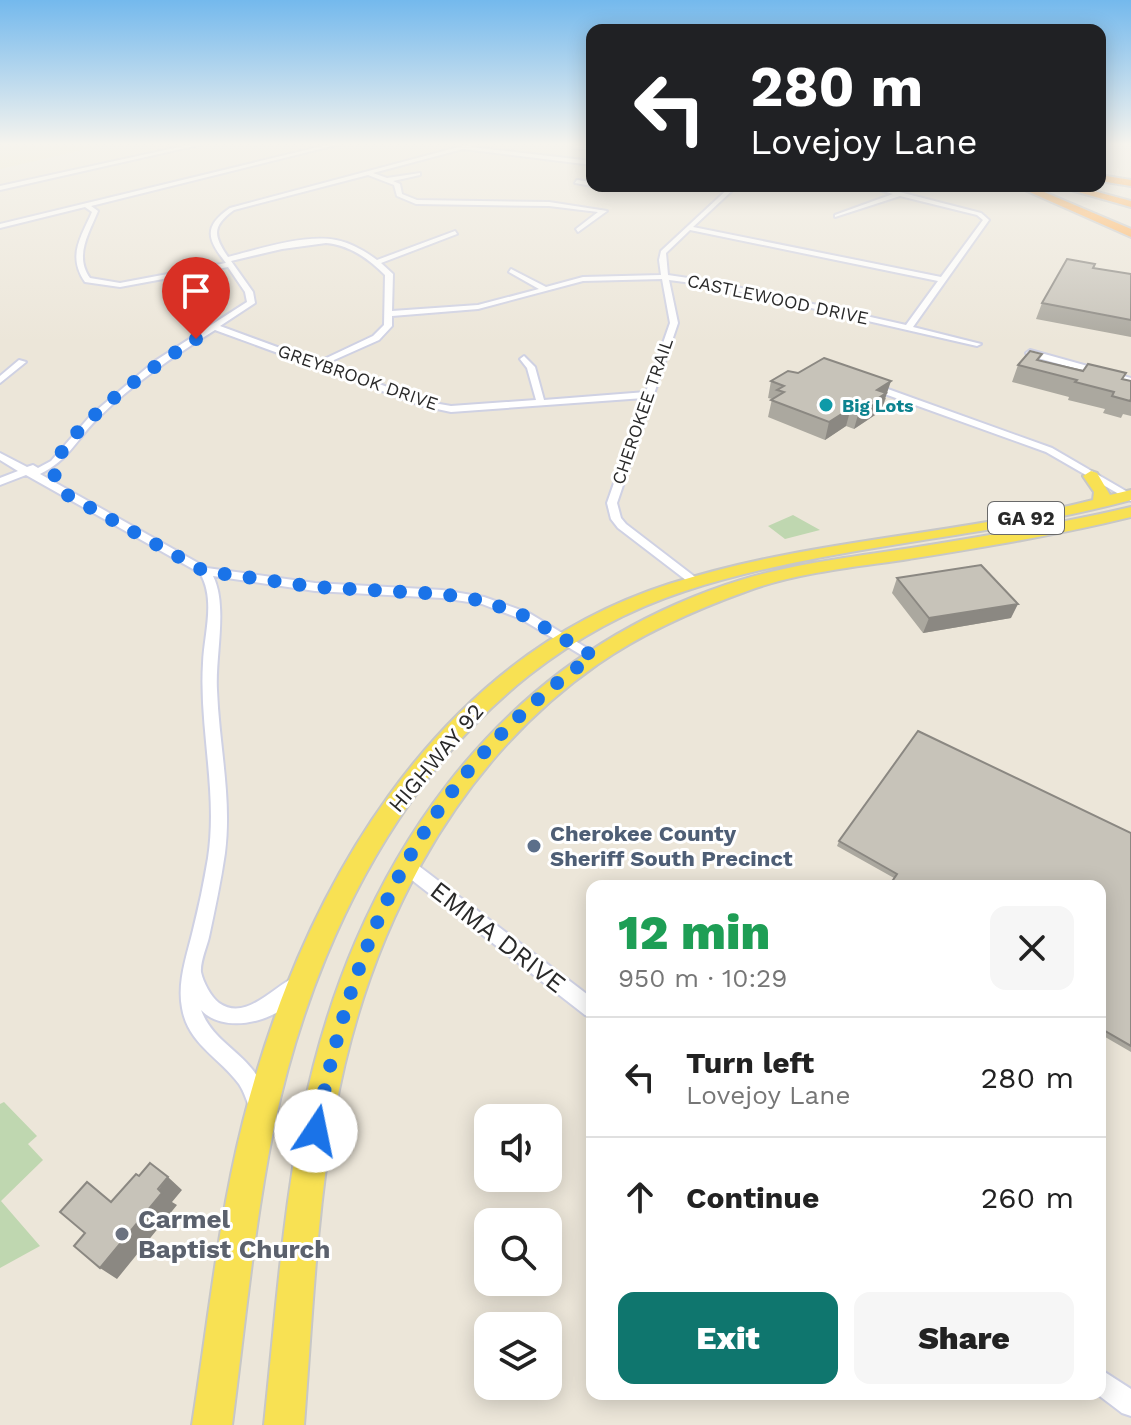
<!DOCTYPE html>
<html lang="en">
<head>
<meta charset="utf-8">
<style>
	:root { --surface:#fff; --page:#f6f6f6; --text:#222; --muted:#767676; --line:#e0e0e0; --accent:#0f766e }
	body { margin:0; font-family:"Work Sans",sans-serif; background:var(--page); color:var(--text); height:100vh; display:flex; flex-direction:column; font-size:30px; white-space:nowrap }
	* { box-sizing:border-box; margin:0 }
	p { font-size:26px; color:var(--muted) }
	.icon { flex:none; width:44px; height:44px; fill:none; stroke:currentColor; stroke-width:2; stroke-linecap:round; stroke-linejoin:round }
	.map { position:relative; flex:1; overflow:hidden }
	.side { position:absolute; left:586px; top:880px; width:520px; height:520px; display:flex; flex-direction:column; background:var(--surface); border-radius:16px; box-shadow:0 4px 20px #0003 }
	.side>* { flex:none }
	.hud { position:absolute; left:586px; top:24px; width:520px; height:168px; border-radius:16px; box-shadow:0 4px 20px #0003; background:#202124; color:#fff; overflow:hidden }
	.tools { position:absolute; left:474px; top:1104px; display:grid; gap:16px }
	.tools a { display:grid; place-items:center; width:88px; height:88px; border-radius:16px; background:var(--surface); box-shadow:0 4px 20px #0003; font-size:40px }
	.pin { position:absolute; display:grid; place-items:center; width:68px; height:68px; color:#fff; margin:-82px -34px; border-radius:50% 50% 50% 0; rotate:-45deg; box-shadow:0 0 8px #0007 }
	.pin .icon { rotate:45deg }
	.me { position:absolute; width:88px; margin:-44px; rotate:11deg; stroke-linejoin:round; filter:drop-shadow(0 0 6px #0008) }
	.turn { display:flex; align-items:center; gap:28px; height:168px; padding:0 32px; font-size:36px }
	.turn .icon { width:104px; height:104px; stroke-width:2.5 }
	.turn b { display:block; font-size:56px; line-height:68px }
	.round { display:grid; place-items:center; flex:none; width:84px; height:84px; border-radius:16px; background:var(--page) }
	.summary { display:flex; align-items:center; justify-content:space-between; height:136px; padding:0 32px }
	h1 { font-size:48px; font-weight:800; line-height:60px; color:#1e9e55 }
	.cta { display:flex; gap:16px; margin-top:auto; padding:16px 32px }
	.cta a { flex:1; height:92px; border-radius:16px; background:var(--accent); color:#fff; font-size:32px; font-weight:800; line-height:92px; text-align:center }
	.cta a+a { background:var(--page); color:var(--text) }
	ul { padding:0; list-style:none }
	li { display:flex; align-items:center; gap:24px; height:120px; padding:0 32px; border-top:2px solid var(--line) }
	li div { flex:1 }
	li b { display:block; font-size:30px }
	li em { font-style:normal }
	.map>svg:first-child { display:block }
</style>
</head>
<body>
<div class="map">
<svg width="1131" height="1425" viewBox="0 0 1131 1425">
	<rect width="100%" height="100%" fill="#ece6d9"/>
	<path fill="#efe6c8" d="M0,144h109l-109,25z"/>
	<path fill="#bfd7b0" d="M793,515l27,15 -35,9 -17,-13z
		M4,1102l33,34 -9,8 15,16 -42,41 39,45 -40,22v-164z"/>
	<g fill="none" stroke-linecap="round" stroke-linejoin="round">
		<g stroke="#cfd1e3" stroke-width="4">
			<path id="street" d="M193,144h10l-203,46v-4z
				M331,144h9l-249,62 7,5c-9,22 -24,45 -8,67l30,5 106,-20c-18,-23 -24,-36 4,-55l240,-64h8l-8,3 122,14v4l-129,-16 -90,24 14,5 33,-5v2l-27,6 7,3 2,10 15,6 132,2 58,9 -29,21 -2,-3 22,-17 -49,-6 -133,-2 -19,-8 -3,-11 -26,-10 -134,35c-22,16 -21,25 -6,47 31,-8 77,-23 108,-17 15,3 29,11 41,20l78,-29 2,3 -76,29 12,11 -1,37 86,-6 61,-16 -30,-17 2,-3 35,18 37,-10 78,-2 -2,-15 2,-9 70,-65h6l-44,41 248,50 42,-57 -6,-5 -77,-19 -65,21v-2l58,-21 -27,-8h10l105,27 8,7 -76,107 68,17 -4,2 -262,-60 -46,-6 9,43 -61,180 4,15 5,6 73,56 2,3 -6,4 -77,-59 -7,-9 -4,-16 37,-105 -193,14 -28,-6 -208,-76c-41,26 -83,54 -118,89 -22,22 -28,41 -57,55l167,94 108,15 127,7 42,7 45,16 71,43 -7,4 -5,-1 -67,-40 -39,-15 -40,-6 -127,-7 -102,-15c15,30 2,80 4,114 2,55 15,108 8,163 -4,28 -10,56 -16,84 -2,9 -9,25 -8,35 2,10 10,25 18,31 27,19 55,-17 76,-26l6,3 3,6c-14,32 -77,52 -103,24 10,27 34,38 51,59 9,11 12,23 16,36l-3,7 -7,3 -7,-3c-4,-10 -6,-19 -12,-28 -20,-27 -51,-40 -57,-76 -5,-26 5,-53 11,-78 6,-24 11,-48 15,-72 10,-66 -9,-130 -5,-195 1,-29 13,-63 -3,-90l-174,-98 -26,10v-7l18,-7 -18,-11v-7l27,14 6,-2 5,3 13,-7 40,-46 64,-54 92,-59 -2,-10 -17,-25 -108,20 -35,-5c-18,-26 -4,-45 7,-70l-7,-5 -85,21v-4zM690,230l248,51 -32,44 -191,-43 -47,-7 -2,-22zM326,243c24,2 43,16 59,32l-1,50 -11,11 -55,26 -98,-36 35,-23 -2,-11 -22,-31 51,-12zM662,279l8,44 -24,69 -102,8 -9,-33 -11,-11 -4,3 7,9 9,32 -85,6 -23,-4 -103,-38 54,-24 13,-14v-10l86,-7 105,-28z
				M575,145l17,1v4l-19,-2z
				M577,180l15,2v4l-17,-3z
				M1030,350l101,28v6l-104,-29 -1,-2z
				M19,360l7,2 -26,21v-7z
				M871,383l181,65 79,46v7l-85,-49 -178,-64v-4z
				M405,858l6,2 181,138v20l-7,-3 -186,-145 -2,-5 2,-5z
				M1100,1369l31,20v27l-9,-3 -25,-19h3z"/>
		</g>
		<g stroke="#c7c7c7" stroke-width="4">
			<path id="primary" d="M1091,471l6,2 13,22 21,-5v10c-146,39 -301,44 -446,91 -232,76 -363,308 -411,535 -20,99 -29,199 -42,299h-40c16,-101 26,-204 51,-303 58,-229 189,-462 426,-538 140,-45 284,-48 424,-84l1,-8 -11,-16z
				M1131,507v10c-73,18 -148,30 -222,42 -53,8 -109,13 -159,31 -53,19 -106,42 -152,74 -149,104 -233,276 -264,452 -18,102 -22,206 -30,309h-40c11,-103 18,-207 38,-308 49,-246 191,-460 439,-537 55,-17 113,-23 170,-32 74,-12 147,-24 220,-41z"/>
		</g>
		<g stroke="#c7c7c7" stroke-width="4">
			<path id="highway" d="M1100,175l31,5v6l-31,-5z
				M1016,186h14l101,43v8z
				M1057,186h18l56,15v6z"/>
		</g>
		<use href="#street" fill="#fff" fill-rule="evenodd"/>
		<use href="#primary" fill="#f8e153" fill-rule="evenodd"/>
		<use href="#highway" fill="#ffad52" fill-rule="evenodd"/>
	</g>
	<path fill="#aba89f" d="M1093,268l38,6v63l-95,-18 6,-16z
		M1039,360l84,19 8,20v17l-8,-2 -2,4 -18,-5 2,-4 -37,-9 1,-3 -57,-15 6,-17z
		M771,381l115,17 -5,13 -27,18 -8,-3 -21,14 -57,-23 4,-18 -4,-1z
		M897,578l114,40 -88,15 -31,-40z
		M1131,833v219l-31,-18v-148l-206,-8 -57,-32 2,-5z"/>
	<path fill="#8b8882" d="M891,381l-10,30 -27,18 5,-18 18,-21z
		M851,408l-5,18 -21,14 4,-18z
		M1018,604l-7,14 -88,15 6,-15z
		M168,1177l14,13 -10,12 5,3 -60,74 -17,-11z"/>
	<path fill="#c7c3b9" stroke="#8b8882" stroke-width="2" d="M1067,259l28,5 -2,4 38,6v46l-89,-17z
		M1030,351l12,3 -5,6 46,11 5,-7 38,9 -4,6 9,2v18l-1,2 -18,-5 2,-4 -39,-10 2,-2 -59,-15z
		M824,358l67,23 -14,9 9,3 -27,18 -8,-3 -22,14 -58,-22 13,-8 -7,-2 7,-4 -13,-5 17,-10 10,2z
		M981,565l37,39 -89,14 -32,-40z
		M918,731l213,102v213l-31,-18v-142h-211l8,-12 -58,-33z
		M150,1163l18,14 -10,12 4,4 -62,75 -26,-22 11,-13 -25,-21 27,-30 24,20 25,-28 3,2z"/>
	<linearGradient id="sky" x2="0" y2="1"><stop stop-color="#74b9ed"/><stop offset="0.42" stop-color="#f6f4ee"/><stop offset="1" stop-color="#f6f4ee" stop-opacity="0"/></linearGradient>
	<rect width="1131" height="343" fill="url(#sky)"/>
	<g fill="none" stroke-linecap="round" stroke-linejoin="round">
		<path stroke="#1a73e8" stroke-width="14" stroke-dasharray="0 25.2" d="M196,339c-36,22 -125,85 -140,124 -5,10 1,20 6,29l142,79 111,16 127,7 42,7 41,15 68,40c-169,119 -239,278 -277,475"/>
	</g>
	<circle fill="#0f9aa8" stroke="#fff" stroke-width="3" cx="826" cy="405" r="8"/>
	<circle fill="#5c6f8a" stroke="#fff" stroke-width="3" cx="534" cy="846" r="8"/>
	<circle fill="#6b7280" stroke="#fff" stroke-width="3" cx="122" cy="1234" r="8"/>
	<g text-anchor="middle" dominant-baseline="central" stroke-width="6" stroke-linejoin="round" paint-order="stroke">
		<g font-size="18" fill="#292929" stroke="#fff">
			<text transform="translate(778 299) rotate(12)">CASTLEWOOD DRIVE</text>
			<text transform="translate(358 377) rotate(19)">GREYBROOK DRIVE</text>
			<text transform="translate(642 411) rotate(-71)">CHEROKEE TRAIL</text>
		</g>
		<g font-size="18" font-weight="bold" fill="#0d838f" stroke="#fff" text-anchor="start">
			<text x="842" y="405">Big Lots</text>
		</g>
		<rect fill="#fff" stroke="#696969" stroke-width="2" x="988" y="502" width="76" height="32" rx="6"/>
		<g font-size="20" font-weight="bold" fill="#292929">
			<text x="1026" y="518">GA 92</text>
		</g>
		<g font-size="22" fill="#292929" stroke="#fff">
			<text transform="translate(436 758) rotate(-50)">HIGHWAY 92</text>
		</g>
		<g font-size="22" font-weight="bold" fill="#4e5e75" stroke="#fff" text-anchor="start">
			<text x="550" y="833">Cherokee County<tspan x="550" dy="25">Sheriff South Precinct</tspan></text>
		</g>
		<g font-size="26" fill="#292929" stroke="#fff">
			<text transform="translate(498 937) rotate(38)">EMMA DRIVE</text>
		</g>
		<g font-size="26" font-weight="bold" fill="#5b616d" stroke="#fff" text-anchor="start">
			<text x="138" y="1219">Carmel<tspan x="138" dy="30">Baptist Church</tspan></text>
		</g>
	</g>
</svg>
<div class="tools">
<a><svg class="icon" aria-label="sound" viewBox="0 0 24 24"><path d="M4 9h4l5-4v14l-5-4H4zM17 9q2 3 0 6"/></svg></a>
<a><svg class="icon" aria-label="search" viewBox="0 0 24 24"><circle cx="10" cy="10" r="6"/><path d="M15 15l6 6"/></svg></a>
<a><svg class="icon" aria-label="layers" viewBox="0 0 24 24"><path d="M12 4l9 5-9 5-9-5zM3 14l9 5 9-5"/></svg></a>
</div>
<div class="pin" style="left:196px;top:339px;background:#d93025"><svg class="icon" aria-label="arrive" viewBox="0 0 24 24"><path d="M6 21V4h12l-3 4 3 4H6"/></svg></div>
<svg class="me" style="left:316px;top:1131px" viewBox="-20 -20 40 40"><circle r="19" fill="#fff"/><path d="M0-13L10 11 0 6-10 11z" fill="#1a73e8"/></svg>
<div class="hud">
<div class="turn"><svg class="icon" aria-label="left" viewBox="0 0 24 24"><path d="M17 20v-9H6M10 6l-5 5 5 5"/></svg><div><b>280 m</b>Lovejoy Lane</div></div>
</div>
<section class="side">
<div class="summary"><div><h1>12 min</h1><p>950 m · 10:29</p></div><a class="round"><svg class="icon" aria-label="close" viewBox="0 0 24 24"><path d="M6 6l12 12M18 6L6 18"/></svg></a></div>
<ul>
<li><svg class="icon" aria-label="left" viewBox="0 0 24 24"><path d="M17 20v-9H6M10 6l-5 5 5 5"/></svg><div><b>Turn left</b><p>Lovejoy Lane</p></div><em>280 m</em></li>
<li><svg class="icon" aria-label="ahead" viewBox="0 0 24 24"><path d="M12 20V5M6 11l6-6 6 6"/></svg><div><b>Continue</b></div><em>260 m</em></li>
</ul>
<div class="cta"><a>Exit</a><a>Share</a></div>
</section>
</div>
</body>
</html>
